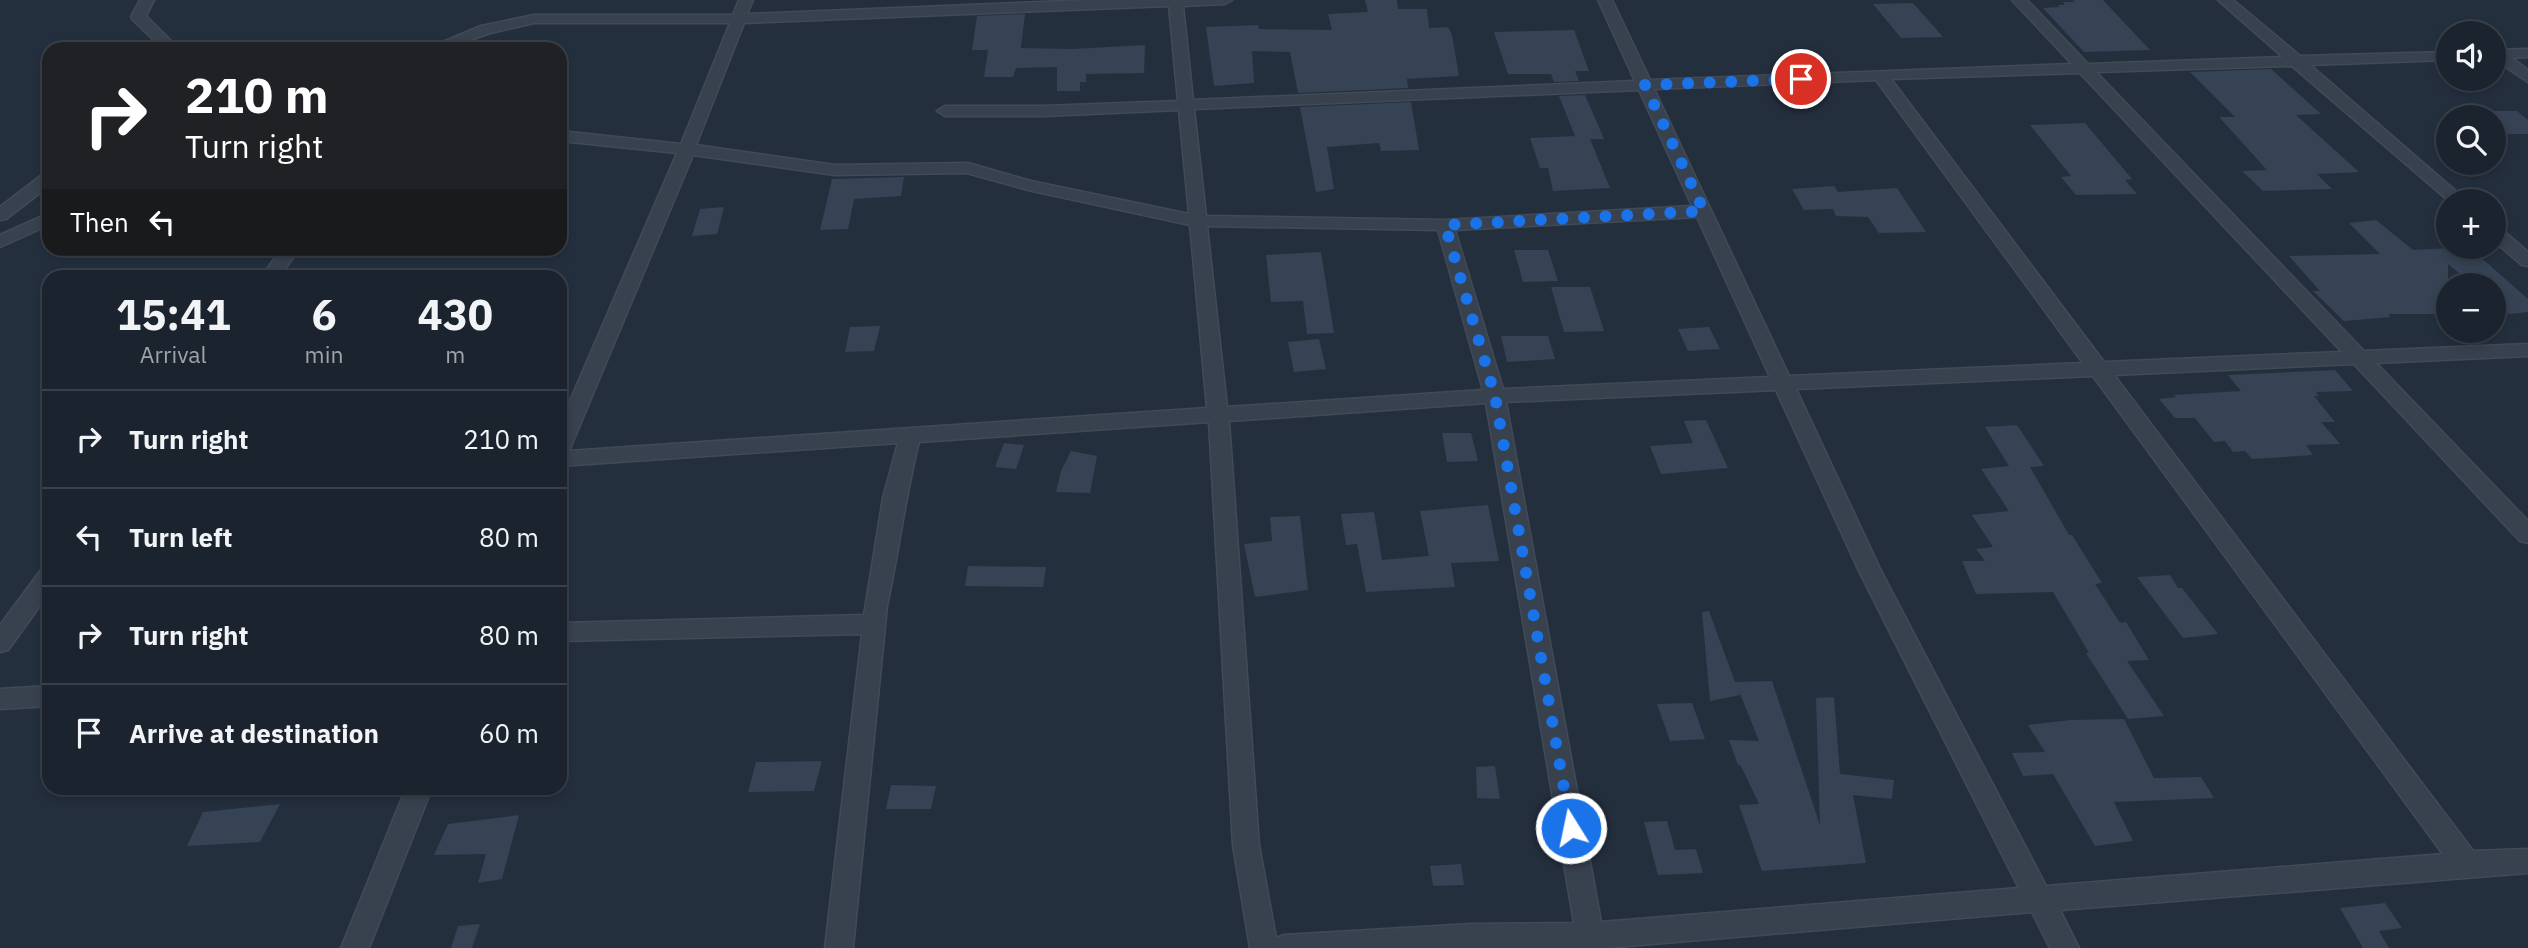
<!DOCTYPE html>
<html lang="en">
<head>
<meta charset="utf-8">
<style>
	:root { --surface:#1b232e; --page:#242b36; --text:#f1f3f6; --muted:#a0a4aa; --line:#39404a }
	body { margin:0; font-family:"IBM Plex Sans",sans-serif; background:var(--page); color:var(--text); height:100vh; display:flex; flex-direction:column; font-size:26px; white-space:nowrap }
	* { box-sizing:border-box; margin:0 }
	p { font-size:23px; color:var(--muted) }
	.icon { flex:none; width:38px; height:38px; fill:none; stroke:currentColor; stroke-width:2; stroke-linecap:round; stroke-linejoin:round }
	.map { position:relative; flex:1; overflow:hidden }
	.details { position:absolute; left:42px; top:270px; width:525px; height:525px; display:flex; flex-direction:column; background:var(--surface); border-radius:21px; box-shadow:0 4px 10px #0003,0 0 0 2px var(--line) }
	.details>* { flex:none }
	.top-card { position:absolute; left:42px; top:42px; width:525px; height:214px; border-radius:21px; box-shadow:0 4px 10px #0003,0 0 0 2px var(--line); background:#202124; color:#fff; overflow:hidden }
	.fabs { position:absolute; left:2436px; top:21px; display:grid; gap:14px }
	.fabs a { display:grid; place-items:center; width:70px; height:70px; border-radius:50%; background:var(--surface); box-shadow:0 4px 10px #0003,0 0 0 2px var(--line); font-size:35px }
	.pin { position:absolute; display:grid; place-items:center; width:60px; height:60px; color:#fff; margin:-30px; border:4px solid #fff; border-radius:50%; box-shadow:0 2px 7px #0007 }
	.me { position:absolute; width:77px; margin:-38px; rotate:350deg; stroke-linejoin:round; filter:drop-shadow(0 0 5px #0008) }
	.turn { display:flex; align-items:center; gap:24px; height:147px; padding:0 28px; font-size:32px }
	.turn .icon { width:91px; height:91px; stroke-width:2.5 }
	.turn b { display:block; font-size:49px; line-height:60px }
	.then { display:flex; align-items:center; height:66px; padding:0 28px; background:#0003; gap:14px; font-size:26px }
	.eta { display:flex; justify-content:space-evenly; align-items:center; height:119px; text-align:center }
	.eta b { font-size:42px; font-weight:700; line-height:49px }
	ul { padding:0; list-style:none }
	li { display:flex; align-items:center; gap:21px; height:98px; padding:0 28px; border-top:2px solid var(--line) }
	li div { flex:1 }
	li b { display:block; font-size:26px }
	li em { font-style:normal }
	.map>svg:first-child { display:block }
</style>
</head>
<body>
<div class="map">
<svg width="2528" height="948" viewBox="0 0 2528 948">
	<rect width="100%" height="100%" fill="#242f3e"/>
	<path fill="#364354" d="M1365,0h32l1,9h29l2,19 19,-1 4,8 7,41 -52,3 1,9 -110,5 -8,-41 -38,-1 2,32 -40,3 -8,-59 52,-2 1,4 73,1 -4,-16 40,-2z
		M2073,0h30l47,50 -66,2 -41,-44 17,-1 -2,-2h7l-2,-3h12z
		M1913,3l30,34 -42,1 -28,-34z
		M1025,14l-4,34 52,1 72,-4 -1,28 -58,1v8h-6v9h-23v-24l-41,1 -3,9h-29l4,-27h-16l5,-34z
		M1574,30l15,41h-14l4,10 -25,1 -3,-8h-43l-14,-42z
		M2271,69l50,45 -25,1 63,57 -42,2 15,15 -69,2 -21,-20 25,-1 -48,-53h16l-45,-45z
		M1585,95l19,44h-14l20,49 -57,3 -5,-23h-8l-10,-30 45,-2 -16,-40z
		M1411,102l8,48 -38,1 -2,-8 -52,4 7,42 -18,3 -16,-85z
		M2494,111h23l11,9v14h-34z
		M2085,123l47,56 -7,1 12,14 -61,1 -15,-18 10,-1 -41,-51z
		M904,177l-3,19 -47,3 -6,30 -28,1 12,-51z
		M1834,186l4,6 59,-4 29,44 -47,1 -11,-16 -32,-1 -3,-7 -29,1 -12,-21z
		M724,207l-7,27 -25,2 8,-27z
		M2376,220l37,30 56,-3 59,52v13l-19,2 -15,-12v-17h-20l-26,-21v50h-60l3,3 -47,4 -31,-30h7l-31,-35 91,-2 -31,-31z
		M1514,250h34l10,31 -35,1z
		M1321,252l13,81 -27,1 -4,-33 -32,1 -5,-47z
		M1551,287h39l14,44 -40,1z
		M880,326l-6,25 -29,1 5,-25z
		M1709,327l11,22 -32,2 -10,-22z
		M1501,336h47l7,23 -48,3z
		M1319,339l7,30 -32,3 -6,-30z
		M2335,370l18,21 -37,1 3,4h-5l21,26h-14l19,22 -34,1 7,10 -61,4 -7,-8 -12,1 -8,-11 -11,1 -19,-24h-20l-16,-19 17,-2 -2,-2 67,-4 -13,-16z
		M1706,420l22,48 -67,6 -11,-28 43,-3 -9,-22z
		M2017,425l27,41 -14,1 39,68h3l30,48 -7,1 25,39 6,-1 23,38 -22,1 37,55 -36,3 -42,-66h3l-36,-61 -77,2 -14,-33h23l-9,-12 17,-2 -21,-32 37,-4 -28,-42 28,-3 -24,-39z
		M1442,433h29l7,28 -31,1z
		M1004,443l20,2 -8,24 -21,-2z
		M1071,451l26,5 -7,37 -34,-1 5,-21z
		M1488,505l11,56 -48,2 4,24 -89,5 -9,-48 -11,1 -5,-31 33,-2 8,48 47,-4 -9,-45z
		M1300,516l8,74 -53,7 -11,-53 28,-3 -2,-24z
		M968,566l78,1 -3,20 -78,-1z
		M2170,575l8,13h4l36,46 -35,4 -46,-61z
		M1709,611l26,71 37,-1 48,144 -4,-127 18,-1 6,77 54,6 -2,19 -39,-4 13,68 -104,8 -23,-66 20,-1 -18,-38 -3,-1 -9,-25 30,1 -20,-50 1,4 -30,6 -8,-89z
		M1692,703l13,36 -35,2 -13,-37z
		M2124,719l30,59 47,-1 13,21 -100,4 19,39 -38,5 -42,-72 -30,2 -11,-23 33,-1 -17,-27 42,-5z
		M822,761l-8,30 -66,1 8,-30z
		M1495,766l5,33 -23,-1 -1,-31z
		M891,785l45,1 -5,23h-45z
		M280,804l-20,38 -73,4 16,-34z
		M519,815l-17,64 -24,4 8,-29 -52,1 14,-31z
		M1667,821l8,29 21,-1 7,24 -45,2 -14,-53z
		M1461,864l3,21 -31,1 -3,-20z
		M2385,903l17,25 -23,3 10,17h-26l-23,-40z
		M480,924l-8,24h-21l7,-22z"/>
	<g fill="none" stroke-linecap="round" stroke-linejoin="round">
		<g stroke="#414a57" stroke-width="3">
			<path id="street" d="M140,0h14l-8,16 33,33h-16l-30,-29 -2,-3z
				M739,0h14l-6,14 344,-14h141l-7,4 -42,2 10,94 442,-19 -37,-81h14l38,80 422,-16 -60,-64h15l61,64 195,-7 -65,-57h15l67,56 148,-4v8l-138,5 157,136h-18l-157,-135 -196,6 268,279 164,-7v12l-152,7 152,158v22l-8,-2 -166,-177 -240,11 359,476 55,-2v24l-468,37 19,38h-29l-18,-36 -427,36h-355l-17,-103 -24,-423 -290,20c-14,55 -20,109 -32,164l-34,342h-28l37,-314 -302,7v-18l304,-8 19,-117 15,-55 -338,23v-42l117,-271 -117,-12v-10l121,13 49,-121h-196l-44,10 -44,16h-20l55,-23 53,-11h199zM1169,6l9,95 -133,5h-100l-8,5 8,5h100l134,-6 10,104 -158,-33 -63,-18 -133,2 -139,-20 48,-122zM2080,73l262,279 -238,10 -213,-283zM1876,80l207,283 -294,13 -135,-287zM1639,90l53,116 -247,14 -239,-4 -12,-107zM693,155l142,20 132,-2 61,17 162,35 17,183 -638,43zM1697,217l73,160 -267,12 -48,-159zM1207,226l231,4 45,160 -256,17zM2093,376l350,478 -397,32 -165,-315 -85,-182zM1776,390l83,181 160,317 -418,34 -95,-520zM1486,403l88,520 -102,1 -188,11 -8,3 -17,-93 -30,-424z
				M2528,49v8l-16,1 16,12v12l-34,-23v-9z
				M49,173v13l-43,33 -6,1v-13l43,-33z
				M49,213v12l-49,22v-12z
				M2494,227l6,1 28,24v14l-6,-1 -28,-24z
				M282,248h18l-20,28h-18z
				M49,567v26l-41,57 -8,2v-27l41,-55z
				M49,686v20l-49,3v-20z
				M406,788h26l-63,160h-28z"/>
		</g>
		<use href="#street" fill="#38414e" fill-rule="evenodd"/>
	</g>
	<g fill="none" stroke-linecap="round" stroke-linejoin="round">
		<path stroke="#1a73e8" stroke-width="12" stroke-dasharray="0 21.6" d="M1571,828l-76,-432 -50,-171 259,-14 -59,-126 156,-6"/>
	</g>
</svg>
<div class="fabs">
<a><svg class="icon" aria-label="sound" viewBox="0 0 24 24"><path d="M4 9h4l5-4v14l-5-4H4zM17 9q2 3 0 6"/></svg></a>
<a><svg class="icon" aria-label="search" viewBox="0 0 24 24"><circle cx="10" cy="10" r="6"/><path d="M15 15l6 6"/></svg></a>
<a>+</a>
<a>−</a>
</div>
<div class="pin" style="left:1801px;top:79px;background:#d93025"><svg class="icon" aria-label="arrive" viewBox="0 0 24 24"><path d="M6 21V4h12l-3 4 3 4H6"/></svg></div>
<svg class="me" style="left:1571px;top:828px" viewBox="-20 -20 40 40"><circle r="17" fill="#1a73e8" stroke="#fff" stroke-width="3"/><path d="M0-11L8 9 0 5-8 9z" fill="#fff"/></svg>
<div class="top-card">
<div class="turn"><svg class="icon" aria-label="right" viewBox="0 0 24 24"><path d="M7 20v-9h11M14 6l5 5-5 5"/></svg><div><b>210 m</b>Turn right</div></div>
<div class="then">Then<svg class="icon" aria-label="left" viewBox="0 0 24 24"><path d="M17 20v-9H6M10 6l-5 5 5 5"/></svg></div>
</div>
<section class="details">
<div class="eta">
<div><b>15:41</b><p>Arrival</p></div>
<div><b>6</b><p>min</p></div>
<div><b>430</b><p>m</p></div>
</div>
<ul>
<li><svg class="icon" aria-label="right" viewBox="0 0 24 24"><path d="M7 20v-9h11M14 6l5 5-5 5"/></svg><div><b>Turn right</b></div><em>210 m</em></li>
<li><svg class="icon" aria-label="left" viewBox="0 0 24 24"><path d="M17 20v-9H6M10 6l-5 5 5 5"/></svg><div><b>Turn left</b></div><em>80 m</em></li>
<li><svg class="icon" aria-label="right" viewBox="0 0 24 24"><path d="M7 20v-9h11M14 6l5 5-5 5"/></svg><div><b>Turn right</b></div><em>80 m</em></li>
<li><svg class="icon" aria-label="arrive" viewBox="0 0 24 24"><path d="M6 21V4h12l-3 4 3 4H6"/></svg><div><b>Arrive at destination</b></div><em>60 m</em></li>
</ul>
</section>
</div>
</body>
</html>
